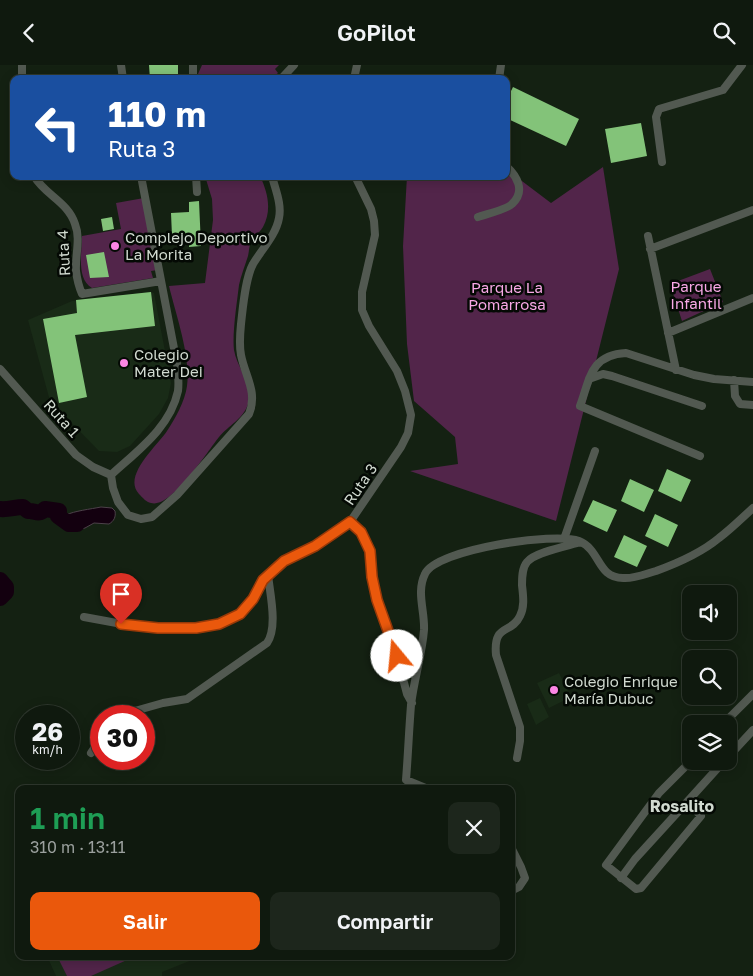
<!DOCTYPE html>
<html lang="es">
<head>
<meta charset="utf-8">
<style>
	:root { --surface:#0f190e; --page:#1d261c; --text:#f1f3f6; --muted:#9ba09e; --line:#2f382e; --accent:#ea580c }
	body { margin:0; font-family:"Golos Text",sans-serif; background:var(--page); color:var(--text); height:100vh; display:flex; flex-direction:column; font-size:19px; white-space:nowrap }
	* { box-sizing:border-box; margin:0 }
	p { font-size:16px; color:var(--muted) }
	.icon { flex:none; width:28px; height:28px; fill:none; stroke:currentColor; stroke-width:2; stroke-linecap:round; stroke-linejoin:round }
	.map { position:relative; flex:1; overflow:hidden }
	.sheet { position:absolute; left:15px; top:720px; width:500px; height:175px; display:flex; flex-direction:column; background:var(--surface); border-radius:10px; box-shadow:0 2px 12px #0003,0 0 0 1px var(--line) }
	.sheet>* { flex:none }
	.top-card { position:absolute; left:10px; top:10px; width:500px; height:105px; border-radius:10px; box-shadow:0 2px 12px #0003,0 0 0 1px var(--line); background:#1a4fa0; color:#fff; overflow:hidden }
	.controls { position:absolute; left:682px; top:520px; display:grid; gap:10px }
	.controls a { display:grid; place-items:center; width:55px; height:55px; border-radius:10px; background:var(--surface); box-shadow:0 2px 12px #0003,0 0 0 1px var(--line); font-size:25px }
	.speed { position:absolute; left:15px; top:640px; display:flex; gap:10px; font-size:25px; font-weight:700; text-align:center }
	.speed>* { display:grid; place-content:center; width:65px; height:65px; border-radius:50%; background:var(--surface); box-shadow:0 2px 12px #0003,0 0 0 1px var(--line); line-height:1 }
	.speed small { font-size:12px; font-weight:400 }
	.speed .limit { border:8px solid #d22; background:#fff; color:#111 }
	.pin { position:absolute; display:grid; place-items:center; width:42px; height:42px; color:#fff; margin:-51px -21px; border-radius:50% 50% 50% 0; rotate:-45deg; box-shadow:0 0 5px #0007 }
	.pin .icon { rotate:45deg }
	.me { position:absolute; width:55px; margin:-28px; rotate:343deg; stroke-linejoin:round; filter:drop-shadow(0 0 4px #0008) }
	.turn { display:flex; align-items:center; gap:18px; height:105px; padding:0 15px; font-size:22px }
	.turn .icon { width:65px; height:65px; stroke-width:2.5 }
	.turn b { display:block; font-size:35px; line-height:42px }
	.round { display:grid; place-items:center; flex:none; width:52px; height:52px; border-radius:10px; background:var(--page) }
	.summary { display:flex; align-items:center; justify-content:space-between; height:85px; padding:0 15px }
	h1 { font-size:30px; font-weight:600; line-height:38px; color:#1e9e55 }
	.primary-button { display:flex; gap:10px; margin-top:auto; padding:10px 15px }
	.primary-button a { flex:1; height:58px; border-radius:10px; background:var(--accent); color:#fff; font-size:20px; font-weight:600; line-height:58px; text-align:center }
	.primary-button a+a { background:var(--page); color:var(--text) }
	header { display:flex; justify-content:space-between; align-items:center; height:65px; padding:0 15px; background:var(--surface); font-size:22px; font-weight:600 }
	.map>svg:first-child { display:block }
</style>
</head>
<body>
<header><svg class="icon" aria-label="back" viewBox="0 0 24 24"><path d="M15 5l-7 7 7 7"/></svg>GoPilot<svg class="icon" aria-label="search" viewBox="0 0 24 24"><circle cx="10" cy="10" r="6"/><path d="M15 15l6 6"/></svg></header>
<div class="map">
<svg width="753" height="911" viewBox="0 0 753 911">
	<rect width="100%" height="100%" fill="#142112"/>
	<path fill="#192b17" d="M151,227l3,1 17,90 -3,15 -9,16 -29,32 -13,6 -18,-1 -49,-50 -22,-81 44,-19z
		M559,608l12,24 -22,11 -12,-25z
		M540,633l9,19 -13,8 -9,-21z
		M47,891h155l-40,16v4h-106z"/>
	<path fill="#52254a" d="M202,0h77l-4,4 3,4 -7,6h-64l-9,-5z
		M603,102l16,102 -63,252 -146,-50 48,-7 -3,-27 -41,-36 -7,-57 -4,-98 4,-70h99v-7l45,34z
		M205,111h55c8,17 12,34 3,51 -3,5 -9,9 -12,15 -2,4 -2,10 -3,14 -3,10 -7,19 -9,29 -2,17 -7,49 -5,65 3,18 20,35 14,54 -4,14 -20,22 -29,33 -12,15 -48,72 -68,66 -5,-1 -8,-5 -12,-9 -17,-18 18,-48 28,-63 8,-12 18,-30 20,-45 4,-29 -11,-71 -18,-100l36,-3 8,-63 -1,-21z
		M144,133l14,72 -7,1 2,7 -61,10c-16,-9 -10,-36 -10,-52l39,-7 -5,-26z
		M710,204l13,33 -41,19 -12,-37z
		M57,891h79l-45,20h-24z"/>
	<path fill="#13000f" stroke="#4c4149" d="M101,442l11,1 3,3c1,6 -1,10 -6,13l-15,-1 -9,5 -12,3 -8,-4 -7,-11 1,-5 7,4c8,-4 25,-6 35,-8z"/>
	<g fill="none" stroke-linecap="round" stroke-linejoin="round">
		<path stroke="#13000f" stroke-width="16" d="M0,444c8,1 15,-2 23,-2l5,4c7,-1 10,5 17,-2l14,2 -1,5 11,8h8
			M0,515l6,7v5l-6,6"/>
	</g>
	<path fill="#83c379" d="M149,0h29v14h-28z
		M513,22l66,32 -13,27 -60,-28v-17z
		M641,58l6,33 -36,7 -6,-34z
		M199,136l2,45 -12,1v-12l-17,1 -1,-23 18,-1v-10z
		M112,152l2,12 -11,2 -2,-12z
		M104,187l5,25 -19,1 -4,-23z
		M151,227l4,34 -80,9 12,62 -28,6 -16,-84 34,-6 -1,-13z
		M667,404l24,11 -10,22 -23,-11z
		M630,414l24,11 -10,22 -23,-11z
		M593,435l24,10 -10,22 -24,-11z
		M655,449l23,11 -10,22 -23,-11z
		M624,470l23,11 -10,21 -23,-10z"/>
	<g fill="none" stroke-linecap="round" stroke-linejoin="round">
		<path stroke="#525951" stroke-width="8" d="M22,0v14
			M121,0l2,14
			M193,0v14
			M281,14l13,-14
			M354,14l3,-14
			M499,14l2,-14
			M662,97l-6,-45 3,-8 64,-19 19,-25
			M34,111c11,19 34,26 41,48 6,15 0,31 1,47 1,8 3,16 6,23l79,-13
			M196,111l1,16
			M478,152c8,-3 28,-7 34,-13 14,-13 5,-28 -6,-38
			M648,171l28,134
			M650,184l103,-39
			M668,268l85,-35
			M0,304l76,86 17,12 18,8
			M589,314l14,-5 9,2 90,30
			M734,315l1,16 5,8 13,1
			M700,391l-120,-50c10,-27 10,-51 46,-53l68,22 20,4 39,3
			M111,410l2,13 5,14 10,13 13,4 11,-2 25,-22 72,-81c9,-22 -4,-38 -8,-59 -2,-10 -1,-21 0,-31 2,-17 4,-45 12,-60 9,-15 23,-29 26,-46 3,-14 -4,-29 -7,-42
			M111,410c26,-24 59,-47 67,-84 1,-8 0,-19 -1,-27l-36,-188
			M350,457l11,10 9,19 2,26 5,23 15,37 15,57 5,9
			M564,474l31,-88
			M84,552l49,9 25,2h38l23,-4 21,-10 13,-16 10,-18 21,-19 31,-15 35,-24 51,-75 7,-14 3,-18 -6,-24 -8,-20 -28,-45 -7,-16v-18l13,-57 -1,-14 -3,-12 -16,-33
			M117,651l46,-13 24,-4 80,-56c11,-16 3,-49 1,-68
			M723,659l30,-30
			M91,688l10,-15
			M729,691l24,-26
			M517,693l3,-17v-14l-24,-72c-3,-32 15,-20 24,-39 5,-10 3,-21 2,-31 0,-7 0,-17 5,-23 8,-10 41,-16 54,-20
			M428,724l-22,-9c2,-25 3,-50 5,-75 3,-26 11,-50 13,-75 1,-19 -8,-38 1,-56 11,-25 130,-42 154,-33 22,9 18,37 44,37 11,1 22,-4 33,-7 22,-8 45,-18 63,-33 12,-9 23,-20 34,-30
			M687,737l37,-41
			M511,782l10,20 4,11 -6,9 -8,4
			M621,813l14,-19 52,-57 14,14 -60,72 -5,1 -30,-24 53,-72 32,-32"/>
	</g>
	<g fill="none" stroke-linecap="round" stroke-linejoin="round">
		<g stroke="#983908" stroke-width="12">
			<path id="route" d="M121,559l37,4h38l23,-4 21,-10 13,-15 10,-19 21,-19 31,-15 35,-24 11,10 9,19 2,26 5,23 20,56"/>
		</g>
		<use href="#route" stroke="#ea580c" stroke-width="9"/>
	</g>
	<g fill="#fc86e4" stroke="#040904" stroke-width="2">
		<circle cx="115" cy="181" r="5"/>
		<circle cx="124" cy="298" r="5"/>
		<circle cx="554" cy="625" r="5"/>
	</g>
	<g text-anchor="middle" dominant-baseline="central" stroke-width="5" stroke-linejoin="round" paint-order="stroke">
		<g font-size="15" fill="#d1dad0" stroke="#040904" text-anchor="start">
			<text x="125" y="172">Complejo Deportivo<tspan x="125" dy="17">La Morita</tspan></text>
			<text x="134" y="289">Colegio<tspan x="134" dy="17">Mater Dei</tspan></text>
			<text x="564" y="616">Colegio Enrique<tspan x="564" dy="17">María Dubuc</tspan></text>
		</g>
		<g font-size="15" fill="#d1dad0" stroke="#040904">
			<text transform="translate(63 188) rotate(-93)">Ruta 4</text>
			<text transform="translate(62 353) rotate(48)">Ruta 1</text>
			<text transform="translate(360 419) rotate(-56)">Ruta 3</text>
		</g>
		<g font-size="15" fill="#f8a8e6" stroke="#040904">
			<text x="696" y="221">Parque<tspan x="696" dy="17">Infantil</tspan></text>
			<text x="507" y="222">Parque La<tspan x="507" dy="17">Pomarrosa</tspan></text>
		</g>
		<g font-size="16" font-weight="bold" fill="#d1dad0" stroke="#040904">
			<text x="682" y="741">Rosalito</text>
		</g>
	</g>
</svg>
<div class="controls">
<a><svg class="icon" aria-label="sound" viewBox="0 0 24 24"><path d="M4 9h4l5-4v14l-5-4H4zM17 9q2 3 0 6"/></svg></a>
<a><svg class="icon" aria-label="search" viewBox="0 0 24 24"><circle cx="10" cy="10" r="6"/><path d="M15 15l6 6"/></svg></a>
<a><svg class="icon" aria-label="layers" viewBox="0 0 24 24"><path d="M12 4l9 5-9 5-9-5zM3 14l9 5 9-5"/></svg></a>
</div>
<div class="speed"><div>26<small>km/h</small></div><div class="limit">30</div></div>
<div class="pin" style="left:121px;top:559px;background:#d93025"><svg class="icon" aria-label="arrive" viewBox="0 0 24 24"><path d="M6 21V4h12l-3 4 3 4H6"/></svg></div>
<svg class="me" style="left:397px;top:591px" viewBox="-20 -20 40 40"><circle r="19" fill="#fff"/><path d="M0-13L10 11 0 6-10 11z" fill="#ea580c"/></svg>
<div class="top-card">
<div class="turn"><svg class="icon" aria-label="left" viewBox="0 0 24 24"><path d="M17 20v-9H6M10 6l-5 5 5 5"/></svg><div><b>110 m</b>Ruta 3</div></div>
</div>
<section class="sheet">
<div class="summary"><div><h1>1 min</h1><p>310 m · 13:11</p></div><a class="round"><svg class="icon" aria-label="close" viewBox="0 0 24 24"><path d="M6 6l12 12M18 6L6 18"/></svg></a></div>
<div class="primary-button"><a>Salir</a><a>Compartir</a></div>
</section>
</div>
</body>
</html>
